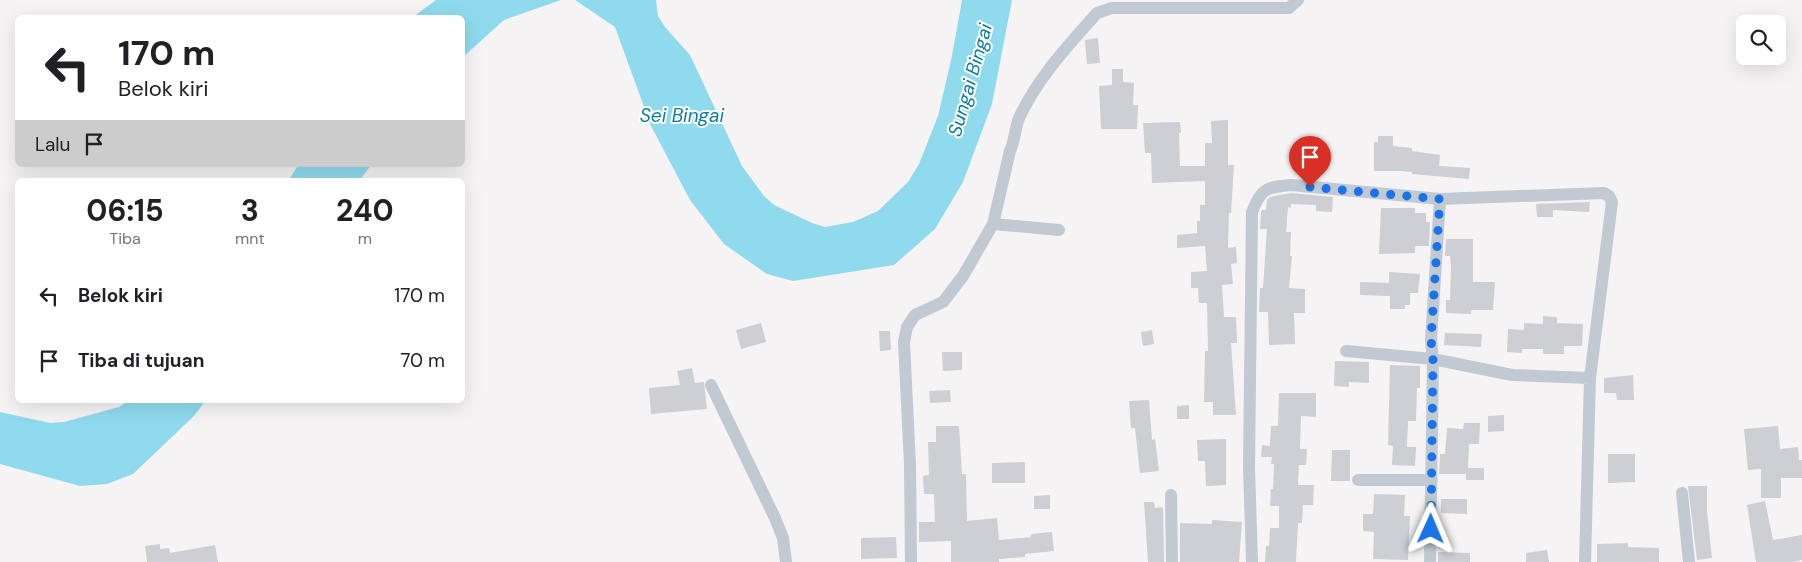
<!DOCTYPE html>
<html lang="id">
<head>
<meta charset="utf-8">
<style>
	:root { --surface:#fff; --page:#f6f6f6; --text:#202124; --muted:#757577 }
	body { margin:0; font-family:"DM Sans",sans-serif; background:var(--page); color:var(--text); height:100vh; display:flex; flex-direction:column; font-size:19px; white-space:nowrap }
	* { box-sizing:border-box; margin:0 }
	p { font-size:16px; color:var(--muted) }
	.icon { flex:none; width:28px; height:28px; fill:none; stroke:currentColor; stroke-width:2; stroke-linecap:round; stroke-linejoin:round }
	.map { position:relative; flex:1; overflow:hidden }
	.drawer { position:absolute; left:15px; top:178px; width:450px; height:225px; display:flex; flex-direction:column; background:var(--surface); border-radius:8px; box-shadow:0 5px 20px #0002 }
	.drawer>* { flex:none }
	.banner { position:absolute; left:15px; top:15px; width:450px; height:152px; border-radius:8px; box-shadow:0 5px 20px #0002; background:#fff; color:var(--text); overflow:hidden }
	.buttons { position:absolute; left:1736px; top:15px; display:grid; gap:10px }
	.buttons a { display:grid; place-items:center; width:50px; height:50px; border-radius:8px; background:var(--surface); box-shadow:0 5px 20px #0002; font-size:25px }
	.pin { position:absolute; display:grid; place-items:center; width:42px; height:42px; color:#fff; margin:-51px -21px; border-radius:50% 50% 50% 0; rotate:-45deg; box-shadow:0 0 5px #0007 }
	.pin .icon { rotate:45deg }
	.me { position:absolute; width:55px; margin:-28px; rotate:1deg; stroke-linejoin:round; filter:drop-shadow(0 0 4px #0008) }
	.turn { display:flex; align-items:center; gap:18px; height:105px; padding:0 20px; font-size:22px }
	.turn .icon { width:65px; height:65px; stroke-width:2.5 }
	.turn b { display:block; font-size:35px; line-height:42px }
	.then { display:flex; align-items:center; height:48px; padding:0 20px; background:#0003; gap:10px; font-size:19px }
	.eta { display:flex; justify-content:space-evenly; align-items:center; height:85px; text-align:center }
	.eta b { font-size:30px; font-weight:700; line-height:35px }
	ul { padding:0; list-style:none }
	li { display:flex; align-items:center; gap:15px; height:65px; padding:0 20px }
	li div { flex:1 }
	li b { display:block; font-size:19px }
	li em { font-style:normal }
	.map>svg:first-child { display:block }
</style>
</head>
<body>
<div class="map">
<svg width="1802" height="562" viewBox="0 0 1802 562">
	<rect width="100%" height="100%" fill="#f5f3f3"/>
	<path fill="#90daee" d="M436,0h125l-57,20 -41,37 -1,-39 -49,-1z
		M575,0h81l2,16 7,11 25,28 52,111 22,30 10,9 38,18 13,4 28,-5 25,-11 30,-29 11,-18 19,-48 14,-60 10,-56h50l-20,104 -29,78 -28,47 -41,36 -101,16 -26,-7 -43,-30 -34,-44 -39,-74 -36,-99z
		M298,165h73l-11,15h-71z
		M130,400h76l-12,16 -61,58 -26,10 -27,2 -80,-22v-52l50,11 14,-1 55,-15z"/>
	<path fill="#cdcfd5" d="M1098,38l2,25 -13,1 -2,-24z
		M1112,69h11v13l11,1 -1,22h5l-1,24h-36l-2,-43 13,-1z
		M1228,120v45h6l-3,48h-2l-1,35 8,-1 1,16 -6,1 2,20 -11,1 2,32h12l1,26h-6l5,72h-23v-13h-9l1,-51h3l-1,-48h-8l-1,-15h-7v-16l16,-1 -2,-25 -28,2v-13l20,-2v-12h3v-16h5v-24l-53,2 -1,-30h-6l-2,-30 37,-1 1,11h-2l1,33h25v-23h7l-1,-22z
		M1378,136h15v10l19,2v3l28,4 -1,11 31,2 -1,11 -57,-5v-2l-11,-1h-27v-29h4z
		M1291,193l42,4 -1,15 -16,-1v-6l-25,-1v4l-3,-1 -2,25h5l-1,24h2l-3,32 16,1v24h-11l1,31 -26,1 -1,-33h-9l1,-24h3l4,-59h-7l1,-17 1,-2h4l1,-10 3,-3z
		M1590,202l-1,10 -36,-2v7h-16l-1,-13z
		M1381,208h34v5h11v9h4l-1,24h-14v7l-36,1z
		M1446,239h27v43h22l-2,28h-22v4l-25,-1v-13h4l1,-32 -1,-12h-5z
		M1389,272l31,2 -2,19h-8v12h-5v4h-15v-13l-30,-1v-13l29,1z
		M1543,316l14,1v6l26,1 -1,22h-18v8h-21v-5h-21v4l-15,-1 1,-23 16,1v-7l19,1z
		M761,323l5,19 -25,7 -5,-19z
		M1152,330l2,14 -11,2 -2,-14z
		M879,331h11l1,19 -11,1z
		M1445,333l37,1 -1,13 -37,-2z
		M942,352h20v18l-19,1z
		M1335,361l34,1v21l-20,-1v5l-15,-1z
		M1390,365l30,1v22h-3l-1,33h-8l-1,26h9l-1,19 -23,-1 1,-19 -5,-1z
		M692,368l3,15 9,-1 3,27 -56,5 -2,-26 31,-3 -3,-14z
		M1633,375l1,25h-17l-1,-7h-12v-15z
		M950,390l1,12 -21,1 -1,-12z
		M1279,393h37v24l-15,-1 -1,33h7l-1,16h-7l-1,20h16l-1,20h-10l-1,18h-4l-2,39h-31l1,-16h3l1,-18h9v-22h-9l1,-17h2l1,-25h-3l1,-7h-11l1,-12 8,1 1,-20h7z
		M1149,400l3,40 3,-1 4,32 -19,2 -5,-45h-4l-2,-27z
		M1189,405v14h-12v-13z
		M1504,415v16l-16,1v-16z
		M1464,423h16l-1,21h-10l-1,24h16v12h-18v-6h-27l1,-20h5l2,-26 16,1z
		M936,426h23l3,48h4l1,47 30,-3 2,22 32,-3v-3l21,-2 2,19 -29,3v3l-26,2v3h-48v-21l-32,1v-20h16l-1,-28h-10l-1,-18 6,-1 -1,-33h8z
		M1778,426l2,23 18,-2 1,13h3v18h-21v20h-20v-29l-13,1 -4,-41z
		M1226,439v46l-20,1 -1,-25h-7l-1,-21z
		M1332,450h18v31h-19z
		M1608,454h27v28l-27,1z
		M1025,462v21h-33v-20z
		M1688,486h19v25l5,47 -15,2z
		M1374,494l31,1 -1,21h6l-2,44 -35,-1 1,-27 -11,-1v-17h10z
		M1050,495v14h-16v-13z
		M1441,499h26v15l-26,-1z
		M1765,501l8,39 29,-5v25l-10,2h-36l-9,-57z
		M1144,502h10l1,6 8,-1 1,55h-16z
		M1212,520l30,2 -3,40h-59v-39l32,1z
		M1439,533h7v16h-8z
		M896,537l1,21 -36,1v-21z
		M1628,543v4l31,1v14h-62v-18z
		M160,544v5l9,-1 1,5 45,-8 3,17h-71l-2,-16z
		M1547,550l2,12h-23v-9z
		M1438,552l32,1v9h-32z"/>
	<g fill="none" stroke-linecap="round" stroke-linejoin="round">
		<path stroke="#c1cad2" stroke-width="12" d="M993,224l66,6
			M1346,351l87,8 79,16 78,3
			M711,385l64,133 8,20 3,24
			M1358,480h74
			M1682,493l7,69
			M1171,495l1,67
			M911,562l-1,-97 -6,-123 3,-15 8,-12 28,-13 20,-26 30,-52 17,-73c5,-11 5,-23 9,-33 19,-41 49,-72 78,-105l15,-5h177l9,-8
			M1252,562l-3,-95 3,-255c9,-24 15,-25 39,-27l149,14 164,-6 5,3 3,6 -22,176 -5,184
			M1430,562l3,-203 -2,-19 9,-141"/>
	</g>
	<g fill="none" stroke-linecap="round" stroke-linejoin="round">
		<path stroke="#1a73e8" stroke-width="9" stroke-dasharray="0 16.2" d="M1310,187l130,12 -9,141 2,18 -2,171"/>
	</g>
	<g text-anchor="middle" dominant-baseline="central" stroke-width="4" stroke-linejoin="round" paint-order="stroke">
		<g font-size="19" font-style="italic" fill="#0c7c9b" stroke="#fff">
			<text transform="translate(970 80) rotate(-74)">Sungai Bingai</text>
			<text x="682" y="115">Sei Bingai</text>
		</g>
	</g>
</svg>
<div class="buttons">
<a><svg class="icon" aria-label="search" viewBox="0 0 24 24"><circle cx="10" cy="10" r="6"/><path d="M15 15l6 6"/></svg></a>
</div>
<div class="pin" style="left:1310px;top:187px;background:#d93025"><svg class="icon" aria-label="arrive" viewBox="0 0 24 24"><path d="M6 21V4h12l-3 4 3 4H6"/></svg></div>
<svg class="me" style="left:1431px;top:529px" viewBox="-20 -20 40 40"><path d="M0-17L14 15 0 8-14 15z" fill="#1a73e8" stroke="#fff" stroke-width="4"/></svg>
<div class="banner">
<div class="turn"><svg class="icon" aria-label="left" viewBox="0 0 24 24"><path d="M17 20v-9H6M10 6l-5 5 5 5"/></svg><div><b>170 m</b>Belok kiri</div></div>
<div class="then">Lalu<svg class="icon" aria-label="arrive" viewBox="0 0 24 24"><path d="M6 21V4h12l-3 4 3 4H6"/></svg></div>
</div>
<section class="drawer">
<div class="eta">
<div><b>06:15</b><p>Tiba</p></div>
<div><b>3</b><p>mnt</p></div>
<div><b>240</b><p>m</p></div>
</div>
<ul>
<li><svg class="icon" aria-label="left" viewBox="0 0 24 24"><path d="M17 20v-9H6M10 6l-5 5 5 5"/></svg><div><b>Belok kiri</b></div><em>170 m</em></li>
<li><svg class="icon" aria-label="arrive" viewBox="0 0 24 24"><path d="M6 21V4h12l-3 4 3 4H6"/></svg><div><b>Tiba di tujuan</b></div><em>70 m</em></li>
</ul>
</section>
</div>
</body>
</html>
